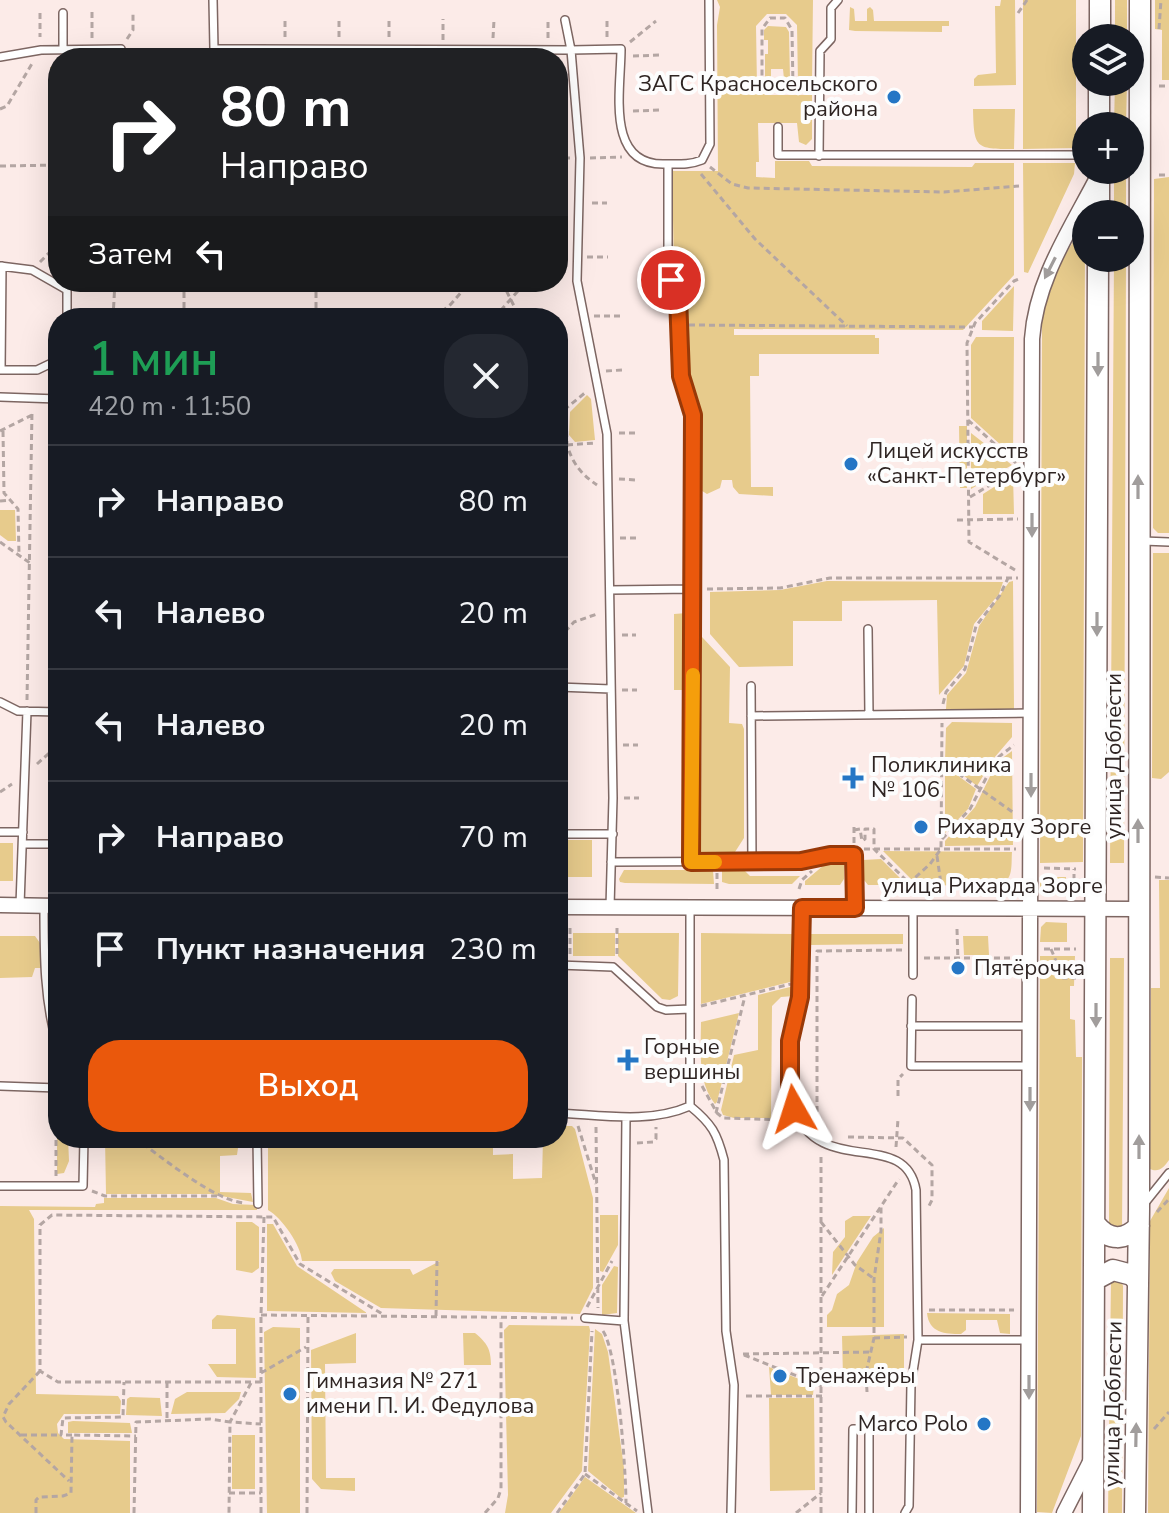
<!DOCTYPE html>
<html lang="ru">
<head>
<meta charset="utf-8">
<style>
	:root { --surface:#171b24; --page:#242831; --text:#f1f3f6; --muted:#9ea1a6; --line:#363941; --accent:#ea580c }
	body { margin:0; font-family:"Nunito Sans",sans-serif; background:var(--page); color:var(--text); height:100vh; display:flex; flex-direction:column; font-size:30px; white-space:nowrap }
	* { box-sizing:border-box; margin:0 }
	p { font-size:26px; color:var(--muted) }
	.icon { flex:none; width:44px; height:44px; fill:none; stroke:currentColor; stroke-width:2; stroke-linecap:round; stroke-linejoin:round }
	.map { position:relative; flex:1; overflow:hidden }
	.panel { position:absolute; left:48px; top:308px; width:520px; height:840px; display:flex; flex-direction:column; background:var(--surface); border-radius:32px; box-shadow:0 8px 32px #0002 }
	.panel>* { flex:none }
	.guide { position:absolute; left:48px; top:48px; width:520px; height:244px; border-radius:32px; box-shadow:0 8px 32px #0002; background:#202124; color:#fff; overflow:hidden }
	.tools { position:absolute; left:1072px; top:24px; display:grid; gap:16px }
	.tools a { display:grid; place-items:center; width:72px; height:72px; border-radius:50%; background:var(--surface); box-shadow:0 8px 32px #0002; font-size:40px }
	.pin { position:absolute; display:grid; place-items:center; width:68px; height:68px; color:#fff; margin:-34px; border:4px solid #fff; border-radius:50%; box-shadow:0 2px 8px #0007 }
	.me { position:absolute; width:88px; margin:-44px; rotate:354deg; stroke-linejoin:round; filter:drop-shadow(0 0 6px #0008) }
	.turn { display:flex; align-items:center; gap:28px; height:168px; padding:0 40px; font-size:36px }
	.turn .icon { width:104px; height:104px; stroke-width:2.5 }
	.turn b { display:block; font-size:56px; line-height:68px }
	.then { display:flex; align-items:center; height:76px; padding:0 40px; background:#0003; gap:16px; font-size:30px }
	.round { display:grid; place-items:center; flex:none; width:84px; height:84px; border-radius:32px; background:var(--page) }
	.overview { display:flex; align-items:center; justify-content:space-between; height:136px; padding:0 40px }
	h1 { font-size:48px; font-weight:600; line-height:60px; color:#1e9e55 }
	.button { display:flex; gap:16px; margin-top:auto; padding:16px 40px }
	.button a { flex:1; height:92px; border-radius:32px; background:var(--accent); color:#fff; font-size:32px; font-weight:600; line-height:92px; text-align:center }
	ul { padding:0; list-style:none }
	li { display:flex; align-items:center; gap:24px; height:112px; padding:0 40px; border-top:2px solid var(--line) }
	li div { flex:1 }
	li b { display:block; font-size:30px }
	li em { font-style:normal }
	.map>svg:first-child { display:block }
</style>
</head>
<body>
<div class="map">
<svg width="1169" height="1513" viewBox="0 0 1169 1513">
	<rect width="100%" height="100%" fill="#fcebe8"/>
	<path fill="#e7cb8c" d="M717,0h96l-1,84h-14l-1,-59 -11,-11h-19l-11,12 1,61 8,8h47v44l-6,6 -7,-3 -2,-19h-39l1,39h-3v15l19,1v-17h34l3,5 160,1 3,-4h39v112l-51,55 -229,-1v6h141v3h4v16h-120v22h-9l1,111h22v9l-34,-2 -6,-7 -1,-7h-10l-2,8 -13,6 -8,-5 -1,-82 -12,-26 -3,-84 -7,-16 -2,-13 -2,-97h46l-1,-146 3,-18z
		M1001,0h14l1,85 -42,1v-7l4,-4 18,-2 -1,-67h5z
		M1023,0h53v52l-3,1v16l3,1v78l-53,1z
		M1115,0h12v38h-12z
		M1155,0h14v80h-7v-50l-7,-1z
		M850,7l4,2 1,12h12v-12l3,-2 3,3 1,11h75v5h-7v6l-87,-1 -6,-1z
		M768,26l18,1 3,5 1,47h-6l-1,-10h-12v11l-6,-1v-25h3v-14h-4v-10z
		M50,67h8v56h-7z
		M1115,82h12l-1,44h-12z
		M973,109h42l-1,40c-39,0 -40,-1 -41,-40z
		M1023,163h52l-1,11 -46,99 -4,-1z
		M1114,170h12v44h-12z
		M1169,177v356h-11l-5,-5 1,-349z
		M1080,234h3l2,7 -2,621 -43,1 2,-540c3,-22 22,-75 38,-89z
		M1114,258h12l-2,605h-14z
		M1014,286l-1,45 -31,-1v-9z
		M976,337h38l-1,119 -42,-38v-73z
		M587,395l4,4 4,41 -20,2 -6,-7 1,-23z
		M959,426h8v62h-7z
		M971,433l41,32 -41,24z
		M1013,475l1,39h-31v-20z
		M0,510h15l1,31h-8l-8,-6z
		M1153,553h16v219l-8,7 -9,-1z
		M827,581l176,1 -4,12 -25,30 -10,42 -25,29 -2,-95 -95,1v20h-49v45l-54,1 -29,-33v-42l70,-2z
		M1013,581l1,128h-68l1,-14 19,-22 13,-47 30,-44z
		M687,613l1,77h-14v-76z
		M702,637l28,30 -1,56 13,1 2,5v109l-9,14 -10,3h-24z
		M952,722l60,1v14l-18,21 -17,28 -32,-25 1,-33z
		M1012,751l1,94 -68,1v-5l30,-34 22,-45z
		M945,766l31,23 -8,20 -23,24z
		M558,840h34v37h-34z
		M0,843h13v38h-13z
		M883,851l129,1c-1,13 2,28 -13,34l-82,-1z
		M844,859v20l-4,6h-35v-4l25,-21z
		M881,859l20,20 1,6h-34l-4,-5 -1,-20z
		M624,870h89l1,14 -89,-1 -5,-1 -1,-3z
		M722,870h22l6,6h50l-8,8h-63l-7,-2z
		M1040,877h26v18h-22l-4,-5z
		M1159,880h10v280c-5,7 -10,13 -19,9l1,-181h9z
		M1046,922l21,1v19h-27l1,-15z
		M573,933h42v23h-42z
		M618,933h61l-1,63 -8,4 -8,-1 -44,-43z
		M701,933l93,1v47l-93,23z
		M809,934h94v10l-94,1z
		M0,936h35l5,7 4,25h-9l-3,9 -32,1z
		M963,936h25l1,19h-25z
		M1040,956h35l-1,30h-4v33l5,1 1,37h6l-1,379 -29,77 -15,-1z
		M1110,958h14l-2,272 -13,-6z
		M794,986v10l-13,1 -9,9 -1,112h-37l-11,-3 -2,-5 13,-55 24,-5v-55z
		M739,1013l-22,89 -2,2c-18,-23 -14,-54 -14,-82z
		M57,1099l1,39h10l1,23 -5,12 -7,1z
		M561,1126h11l3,3 18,69v90l-13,26 -199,-6 -46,-27 -4,-8 3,-4h76l3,6 27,-14h-138c-1,-16 -20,-43 -34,-51v-72h110l1,5 33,-1 1,-4h80v17l20,-1v25l29,-1 1,-39 15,-1z
		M105,1138h143v6l-10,4 -1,7 -17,1v36l31,1 2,9 -42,-8h-105z
		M1169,1188v325h-21l2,-292z
		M104,1198h112l17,6 24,1v5h-228l5,9 2,175 82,2 3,5 -1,13h-56l-7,10 1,9 6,6 66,2v72h-130v-307l95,1 1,-3 8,-1z
		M600,1215h18v30l-15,27 -3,-1z
		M853,1216h18l-39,59 1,-23 12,-15v-16z
		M236,1222h16l7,5v41l-7,5 -16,-3z
		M267,1224h6l24,42 70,47 -100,-2z
		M884,1228v99h-57v-12l5,-5 5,-16 12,-9 8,-23 16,-25z
		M614,1266l4,1 -1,46 -15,2v-30z
		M1111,1281h10l2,5 -1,227h-14z
		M927,1313l83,1v20l-10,-1 -3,-13h-31v10l-5,4c-16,0 -32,-1 -34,-21z
		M217,1315l38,3 1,60 -39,-1 -9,-13h28v-35h-24v-9z
		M509,1325l80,1 1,4 -8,141 -31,42h-46l3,-18 -4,-165z
		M273,1327l27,1v185h-33l-3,-181z
		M595,1329l7,5 6,18 16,116v29l-3,1 -33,-27z
		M356,1333v30l-31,1 1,114h29v13l-34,-2 -9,-10 -1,-129z
		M463,1333h12c12,10 16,16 16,32h-27z
		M904,1334v42l-61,1 -1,-41z
		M769,1367l45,18 -1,10h-42z
		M187,1392h54l-2,7 -14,14 -54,1 4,-15z
		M130,1397l30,1 2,18 -36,-1 1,-16z
		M769,1398h45l1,92 -45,1z
		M73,1421l57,2 2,10h-64v-11z
		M232,1435h23v54h-23z
		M585,1477l51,36h-77z"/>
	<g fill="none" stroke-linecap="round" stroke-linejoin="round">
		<g stroke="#7d6662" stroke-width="10">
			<path id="service" d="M213,0l1,49 357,1 9,108 -3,123 30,153 6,364 -3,109
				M63,13v37
				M565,20l6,30 50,-1c0,41 -16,117 44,115 13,0 25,1 37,-4l8,-16 -1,-144
				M0,57l41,-7 80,-1v9
				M778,127v28h308
				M819,156l1,-105 11,-12v-31l7,-8
				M668,164v98l10,35 3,79 12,39 -2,447
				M0,266l32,4 35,20v28
				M0,370h37l21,-10
				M1,370l1,-104
				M0,397l58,2
				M1143,541l26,1
				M610,590l84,-1
				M868,629l1,86
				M751,686l1,176
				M558,687l53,2
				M0,702l18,9 40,1
				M751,716l280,-3
				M0,832h23
				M558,834h55
				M23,844h35
				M611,862l190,-1 29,-6h24l1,53
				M20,905l7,-194
				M44,906c0,48 0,96 14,142
				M690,908v198
				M802,908c0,28 1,58 -2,86 -3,37 -19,77 -6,115 26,70 111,18 122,81l2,150 -7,44 -2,122 -4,7
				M558,965l55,2 44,40 9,3 24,-1
				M913,975v-66
				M912,999l-1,67h119
				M911,1026h119
				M0,1086l58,2
				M690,1106c22,18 27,27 34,54l2,171 8,54 -3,128
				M558,1113c44,2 91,11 132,-7
				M626,1117l-2,204 24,192
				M257,1138l1,66
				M0,1186h83l1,-48
				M1144,1204l25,-31
				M585,1318l39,3
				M918,1340h110
				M852,1513l1,-84h16v84"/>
		</g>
		<g stroke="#7d6662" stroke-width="17">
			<path id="minor" d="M0,905l58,1
				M558,907l579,2
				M1028,1513l4,-1174c4,-59 38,-109 65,-161
				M1064,1513l28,-55"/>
		</g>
		<g stroke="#7d6662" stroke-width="23">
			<path id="secondary" d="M1100,38v-38
				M1099,126v-44
				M1099,214v-44
				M1096,1225c13,16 29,16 43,1
				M1096,1279l17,-9 19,5 6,7
				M1093,1513l5,-1255
				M1135,1513l4,-304 1,-1209"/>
		</g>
		<path stroke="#b4a6a3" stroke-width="3" stroke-dasharray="6 4" stroke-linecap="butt" d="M40,13v24
			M1018,13l9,-13
			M607,21v17
			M1159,29l2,-29
			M285,37v-19
			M339,37v-18
			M389,37v-18
			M92,38v-26
			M493,38l1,-18
			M548,38v-18
			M127,39l6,-9v-18
			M443,40v-21
			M630,42l26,-21
			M132,52l26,-1
			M633,56l28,-1
			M1159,86h10
			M793,87l-1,-57 -7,-12h-15l-8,11v58l4,4 42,-4
			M0,109l7,-3 26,-44
			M633,111l28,-1
			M558,158h12
			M590,158l32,-1
			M0,166l58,-1
			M710,167l22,17 16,4 196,4 75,-6
			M701,174l54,65 92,87
			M1159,175h10
			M592,203h15
			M587,257h21
			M40,262l18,-18
			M184,282v36
			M316,282v36
			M502,282l18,36
			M594,316h28
			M113,318l2,-36
			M434,318l17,-14 19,-22
			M494,318l32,-36
			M689,325l284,2
			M564,341l3,104c6,19 14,29 30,40
			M606,371l16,-1
			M564,410l22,-18
			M968,420l48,43
			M0,431l32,-16
			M3,431l1,62 14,16 1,46
			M619,433h16
			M567,445l28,-2
			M619,479l17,1
			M970,497l45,-27
			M0,501l10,-1
			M957,520l61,-1
			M620,538h16
			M0,542l30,21
			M1015,570l-46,-28 -2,-199 8,-20 39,-42 5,-2
			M707,589l73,-1 50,-10h188
			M622,635h14
			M558,639l16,-17 23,-8
			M622,690h15
			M27,700l5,-289
			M943,704l3,-12 19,-23 11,-43 24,-31 8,-17
			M623,745h15
			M942,762l72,51
			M37,764l21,-19
			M0,792l12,-8
			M624,798h15
			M854,827v16
			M854,830l6,-1 2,12 3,-2v-10h9v20l31,30 3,12
			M942,839l28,-30 26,-50 18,-14
			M864,849h152
			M937,856l5,35
			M1044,868l32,1
			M717,873v16
			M1155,877l14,1
			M908,884l22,-20 11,-15 1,-126
			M799,889l3,-9 10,-9
			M1074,890v-21
			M617,928v28
			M957,929l1,34
			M1044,949h32
			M1051,949l12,29h13
			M570,954v-27
			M924,958h92
			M701,1006l90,-22
			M702,1086l15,27 6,5 66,2
			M898,1096v-17l5,-5
			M716,1113l29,-117
			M817,1122v-171l85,-1
			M578,1126l18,58
			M596,1127l2,181
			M848,1137l55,1 29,27v35l-3,6
			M135,1138c27,19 80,64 111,65
			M637,1143l16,-1 3,-3v-12
			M896,1147l2,-28
			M56,1176v-77
			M92,1191l13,5h114
			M1157,1212l12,-13
			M821,1222l34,43 18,13
			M822,1296l77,-117
			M587,1307l25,-46
			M929,1310h85
			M261,1315l312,3
			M436,1316l1,-55
			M603,1331c15,22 23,142 23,172
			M874,1338l33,-1
			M743,1354l128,-2
			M744,1355l78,31
			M40,1371l-31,33 -6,13 3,5 63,59
			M261,1373l45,-26
			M167,1382v38
			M261,1382h-203l-18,-11v-146l12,-10 221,2 27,47 84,51
			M251,1383l-21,39 31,2
			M867,1392l-1,-19 8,-35v-59l7,-48v-25
			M746,1396h76
			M1154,1429l15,-17
			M21,1435h40
			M72,1435h-11l2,-17 60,-1 1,-35
			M585,1474l52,37
			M229,1493h32
			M36,1513v-13l3,-3 24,-1 8,-3 1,-58 64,1
			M134,1513l2,-91 74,-3 20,3 -1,91
			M261,1513v-198l3,-98
			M307,1513l1,-198
			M485,1513l13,-15 3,-9v-171
			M557,1513l28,-39 7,-143
			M796,1513l25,-20
			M821,1513v-360"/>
		<use href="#service" stroke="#fff" stroke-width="7"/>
		<use href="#minor" stroke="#fff" stroke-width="14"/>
		<use href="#secondary" stroke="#fff" stroke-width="20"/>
	</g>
	<defs><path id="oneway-solid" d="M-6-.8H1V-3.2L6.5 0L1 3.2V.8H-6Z" transform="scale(2)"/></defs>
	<g fill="#a19d9c">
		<use href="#oneway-solid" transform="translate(1050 268) rotate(117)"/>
		<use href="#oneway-solid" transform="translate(1098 364) rotate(90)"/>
		<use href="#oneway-solid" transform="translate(1138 487) rotate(-90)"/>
		<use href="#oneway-solid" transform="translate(1032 525) rotate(90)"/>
		<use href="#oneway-solid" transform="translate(1097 624) rotate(90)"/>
		<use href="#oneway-solid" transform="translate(1031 785) rotate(90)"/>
		<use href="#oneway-solid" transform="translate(1138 831) rotate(-90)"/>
		<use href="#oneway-solid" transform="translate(1096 1015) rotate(90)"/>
		<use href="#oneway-solid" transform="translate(1030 1099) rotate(90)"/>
		<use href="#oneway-solid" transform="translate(1139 1147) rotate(-90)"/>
		<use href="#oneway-solid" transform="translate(1029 1387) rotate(90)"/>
		<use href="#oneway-solid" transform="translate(1136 1435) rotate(-89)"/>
	</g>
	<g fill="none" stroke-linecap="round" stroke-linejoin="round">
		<g stroke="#983908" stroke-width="20">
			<path id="route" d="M671,280l7,17 3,79 12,39 -2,447 110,-1 29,-6h24l1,53h-53l-2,89 -10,44v52l4,16"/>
		</g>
		<use href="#route" stroke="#ea580c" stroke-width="14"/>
		<path stroke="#f59e0b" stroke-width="14" d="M693,675l-2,187h24"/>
	</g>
	<g fill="#2576c5" stroke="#fdfdfd" stroke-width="3">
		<circle cx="894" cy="97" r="8"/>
		<circle cx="851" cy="464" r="8"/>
		<path d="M849 766h8v8h8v8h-8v8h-8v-8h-8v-8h8z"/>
		<circle cx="921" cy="827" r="8"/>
		<circle cx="958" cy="968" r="8"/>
		<path d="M624 1048h8v8h8v8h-8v8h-8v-8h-8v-8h8z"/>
		<circle cx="780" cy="1376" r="8"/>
		<circle cx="290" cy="1394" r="8"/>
		<circle cx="984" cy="1424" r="8"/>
	</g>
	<g text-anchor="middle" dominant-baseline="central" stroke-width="8" stroke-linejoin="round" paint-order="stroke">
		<g font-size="22" fill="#2f2523" stroke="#fdfdfd" text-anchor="start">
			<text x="878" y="84" text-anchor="end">ЗАГС Красносельского<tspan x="878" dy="25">района</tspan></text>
			<text x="867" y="451">Лицей искусств<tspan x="867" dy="25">«Санкт-Петербург»</tspan></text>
			<text x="871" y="765">Поликлиника<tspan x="871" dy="25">№ 106</tspan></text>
			<text x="937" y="827">Рихарду Зорге</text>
			<text x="974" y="968">Пятёрочка</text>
			<text x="644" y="1047">Горные<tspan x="644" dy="25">вершины</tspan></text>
			<text x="796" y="1376">Тренажёры</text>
			<text x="306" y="1381">Гимназия № 271<tspan x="306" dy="25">имени П. И. Федулова</tspan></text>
			<text x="968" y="1424" text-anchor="end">Marco Polo</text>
		</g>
		<g font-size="22" fill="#2f2523" stroke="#fdfdfd">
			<text transform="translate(1114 756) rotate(-90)">улица Доблести</text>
			<text x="992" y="886">улица Рихарда Зорге</text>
			<text transform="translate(1113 1404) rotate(-89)">улица Доблести</text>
		</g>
	</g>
</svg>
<div class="tools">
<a><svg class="icon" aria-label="layers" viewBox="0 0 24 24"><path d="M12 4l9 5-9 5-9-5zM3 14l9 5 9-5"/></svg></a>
<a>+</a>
<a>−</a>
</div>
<div class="pin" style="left:671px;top:280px;background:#d93025"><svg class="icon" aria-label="arrive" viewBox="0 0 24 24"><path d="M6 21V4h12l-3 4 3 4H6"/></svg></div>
<svg class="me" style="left:794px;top:1109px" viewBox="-20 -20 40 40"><path d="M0-17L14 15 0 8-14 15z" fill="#ea580c" stroke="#fff" stroke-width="4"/></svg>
<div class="guide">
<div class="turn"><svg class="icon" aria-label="right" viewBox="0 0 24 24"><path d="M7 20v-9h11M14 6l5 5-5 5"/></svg><div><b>80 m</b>Направо</div></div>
<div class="then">Затем<svg class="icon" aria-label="left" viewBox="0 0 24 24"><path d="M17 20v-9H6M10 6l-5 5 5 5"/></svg></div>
</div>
<section class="panel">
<div class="overview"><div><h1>1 мин</h1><p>420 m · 11:50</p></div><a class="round"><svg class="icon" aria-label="close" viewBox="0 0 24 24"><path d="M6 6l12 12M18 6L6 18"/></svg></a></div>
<ul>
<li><svg class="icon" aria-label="right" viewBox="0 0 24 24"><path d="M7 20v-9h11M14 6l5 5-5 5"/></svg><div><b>Направо</b></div><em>80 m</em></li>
<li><svg class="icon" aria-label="left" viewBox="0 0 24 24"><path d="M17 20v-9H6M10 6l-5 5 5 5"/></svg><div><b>Налево</b></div><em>20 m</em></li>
<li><svg class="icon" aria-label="left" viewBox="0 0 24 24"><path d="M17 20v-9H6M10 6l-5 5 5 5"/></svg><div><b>Налево</b></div><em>20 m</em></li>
<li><svg class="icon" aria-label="right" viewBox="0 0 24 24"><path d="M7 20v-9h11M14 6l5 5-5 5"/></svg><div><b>Направо</b></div><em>70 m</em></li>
<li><svg class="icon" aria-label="arrive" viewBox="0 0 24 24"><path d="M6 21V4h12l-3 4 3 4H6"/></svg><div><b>Пункт назначения</b></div><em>230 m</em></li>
</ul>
<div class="button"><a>Выход</a></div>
</section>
</div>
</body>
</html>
